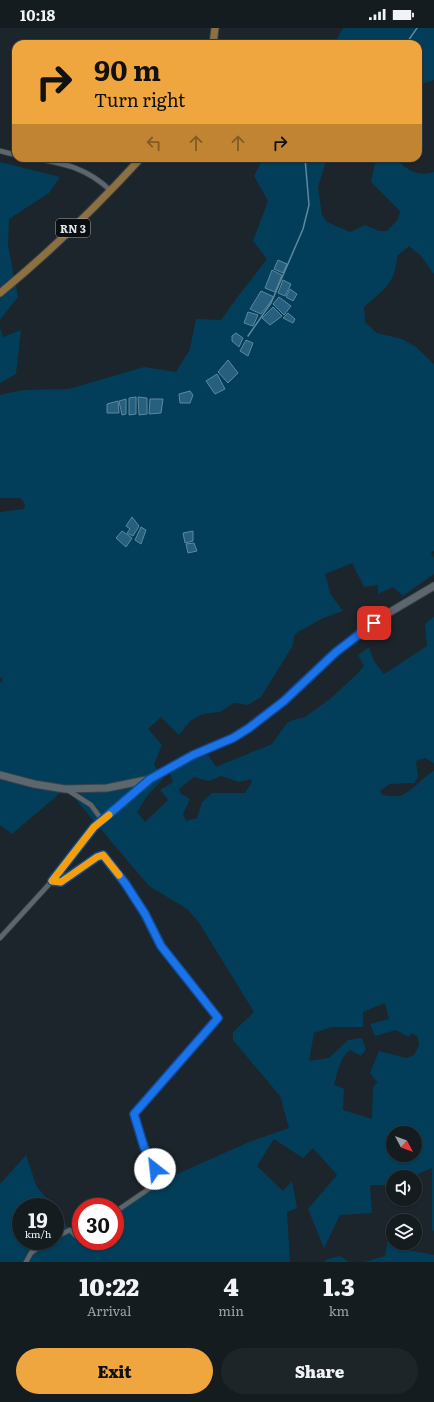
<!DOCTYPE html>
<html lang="en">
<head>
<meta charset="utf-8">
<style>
	:root { --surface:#151c20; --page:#1e2529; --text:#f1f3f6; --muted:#9da1a5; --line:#343a3e; --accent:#f0a63f }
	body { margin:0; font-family:Literata,serif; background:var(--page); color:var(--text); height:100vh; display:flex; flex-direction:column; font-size:15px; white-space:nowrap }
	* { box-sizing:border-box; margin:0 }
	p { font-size:13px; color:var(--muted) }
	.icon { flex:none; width:22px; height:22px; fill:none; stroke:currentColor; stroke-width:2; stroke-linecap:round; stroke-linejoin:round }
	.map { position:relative; height:1234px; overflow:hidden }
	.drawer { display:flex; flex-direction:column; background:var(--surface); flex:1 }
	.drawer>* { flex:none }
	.banner { position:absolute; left:12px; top:12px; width:410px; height:122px; border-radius:12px; box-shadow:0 1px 3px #0004,0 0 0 1px var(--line); background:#f0a63f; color:#111; overflow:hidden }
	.needle { width:26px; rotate:131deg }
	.controls { position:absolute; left:386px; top:1098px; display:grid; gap:8px }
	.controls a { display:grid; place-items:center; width:36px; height:36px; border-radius:50%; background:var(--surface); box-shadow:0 1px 3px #0004,0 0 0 1px var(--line); font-size:20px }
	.speed { position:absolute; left:12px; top:1170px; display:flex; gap:8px; font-size:20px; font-weight:700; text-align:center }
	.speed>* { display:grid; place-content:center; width:52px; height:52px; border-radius:50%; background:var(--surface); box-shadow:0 1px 3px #0004,0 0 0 1px var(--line); line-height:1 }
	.speed small { font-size:10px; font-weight:400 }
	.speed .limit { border:6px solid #d22; background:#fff; color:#111 }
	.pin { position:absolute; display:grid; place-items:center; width:34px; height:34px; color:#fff; margin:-17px; border-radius:8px; box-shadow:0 2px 6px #0006 }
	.me { position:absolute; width:44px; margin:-22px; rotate:331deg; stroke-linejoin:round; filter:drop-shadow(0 0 3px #0008) }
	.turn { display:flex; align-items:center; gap:14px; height:84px; padding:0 16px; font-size:18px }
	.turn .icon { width:52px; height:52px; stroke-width:2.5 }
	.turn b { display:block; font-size:28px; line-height:34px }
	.lanes { display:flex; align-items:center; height:38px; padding:0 16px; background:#0003; justify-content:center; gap:20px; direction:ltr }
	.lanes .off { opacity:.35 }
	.eta { display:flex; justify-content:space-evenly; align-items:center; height:68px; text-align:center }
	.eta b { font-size:24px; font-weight:800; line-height:28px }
	.button { display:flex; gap:8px; margin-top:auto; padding:8px 16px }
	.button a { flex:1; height:46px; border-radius:24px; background:var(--accent); color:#111; font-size:16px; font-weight:800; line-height:46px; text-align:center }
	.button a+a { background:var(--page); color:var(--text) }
	.status { display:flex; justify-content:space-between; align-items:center; height:28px; padding:0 20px; background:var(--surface); direction:ltr }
	.status svg { height:11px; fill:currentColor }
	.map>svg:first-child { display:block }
</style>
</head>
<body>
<div class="status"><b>10:18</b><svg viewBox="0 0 49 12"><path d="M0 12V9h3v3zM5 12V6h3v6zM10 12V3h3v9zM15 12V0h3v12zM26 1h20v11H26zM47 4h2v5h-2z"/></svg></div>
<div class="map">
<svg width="434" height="1234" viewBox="0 0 434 1234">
	<rect width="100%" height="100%" fill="#1c252b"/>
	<path fill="#023e59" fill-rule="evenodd" d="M343,0h91v52l-16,5v-41h-84z
		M263,130h64l-9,29 4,28 5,7 23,10 15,-7 14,6h8l11,-12 2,-8 -29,-29 5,-24h20c9,12 23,19 38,14v102l-13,-18 -12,-10 -12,10c-2,29 -13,33 -33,51l1,15 12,11 25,6 14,8 18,17v187l-3,2 3,5v16l-31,22 -10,-9 -15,7v-9l-14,2 -12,-24 -27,11 6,21 12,16 -20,7 -28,16 -3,13 -31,50 -13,8 -14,-2 -14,9 -17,2 -13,7 -11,14 -18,-18 -13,12 14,16 -8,19 9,15 -16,17 -10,16 8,10 23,-22 -8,-10 13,-8 -4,-11 31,-18 9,3 7,11 56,-23 15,-21 6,-3 12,-3 25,-18 27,-25 7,-8 -6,-11 11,-8 5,14 10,13 43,-28 -2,-22 9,-7v146l-9,-5 -9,3 2,16 -4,6 -24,1 -10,7 2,4c5,0 11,2 16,1 11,-1 25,-19 36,-25v460l-2,-1v-62l-17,7 -1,2h-21v8h-23l2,28 -32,2 -16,33 -16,-39 29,-34 -24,-27 -10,10 -29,-19 -17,27 26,25 9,-10 5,27 -10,4 3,50h-290v-78l26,-29 10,30 17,22h-32v34h34v-31l20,27 6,-3v7h34v-30l42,-28 92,-41 40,-14 -9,-32 -47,-56v-8l21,-20 -56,-91 -11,-12 -38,-23 -83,-98 -54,46 -12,-9v-142l3,-3 -3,-3v-165l24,-3 1,-5 -5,-6h-20v-103l23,-5 46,-1 75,-22 32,5 14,-23 6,-30 25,1 18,-25 28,-36 -14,-18 15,-40 -14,-25zM125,371l1,15 -4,1 -3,-14zM221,748l18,6 12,-3 1,3 -7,11h-33l-10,9 -5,16 -11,3 -3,-7 7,-15 -10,-6 -1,-4 15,-12 15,4zM385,975l4,16 -19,5 5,12 21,-6 13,7 3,-4 6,4 1,8 -5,10 -8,3 -27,-7 -9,22 8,10 -3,1 -2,4 -1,31 -29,-9 1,-21 -10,-4c4,-13 5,-27 16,-35l11,6 5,-6 -4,-12 -14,2 -19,18 -20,3 5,-28 18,-6h31v-15zM393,1105h22v22h-22z
		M0,134l60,15 -11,16 -40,26 -1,26 10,52 -18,23z
		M0,300l3,9 18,-7 -5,44 -16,9z
		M393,1199v16h16l-2,7 27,5v7h-70l21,-6 5,-28z
		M340,1228l9,6h-24v-2z"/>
	<path fill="#275f7e" stroke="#5e889f" d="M278,232l9,4 -4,9 -9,-4z
		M272,242l10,5 -7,17 -10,-4z
		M283,252l8,4 -6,12 -7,-3z
		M290,261l7,5 -4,7 -7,-4z
		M261,263l13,6 -13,17 -11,-5z
		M279,269l12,9 -7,9 -11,-11z
		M273,279l9,9 -12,9 -8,-7z
		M248,284l10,3 -5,11 -9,-3z
		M288,285l7,6 -2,4 -10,-5z
		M236,305l7,5 -4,9 -7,-6v-5z
		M246,312l7,3 -5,13 -8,-5z
		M228,332l10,13 -10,10 -10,-11z
		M217,346l8,15 -10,5 -9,-13z
		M190,363l3,4 -3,8h-10l-1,-9z
		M136,369v17l-7,1v-17z
		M138,369l9,1v16l-8,1z
		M126,371v15l-4,1 -3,-14z
		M150,371h13l-2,14 -12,1z
		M118,373l1,12h-12v-9z
		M132,489l7,9 -6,10 -6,-3 3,-4 -4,-3z
		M141,499l5,3 -5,14 -6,-4z
		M122,503l10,7 -6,9 -10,-9z
		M193,503v10l-8,2 -2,-10z
		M194,515l3,8 -9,2 -2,-9z"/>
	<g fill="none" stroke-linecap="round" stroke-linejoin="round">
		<path stroke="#5e889f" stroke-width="1.5" d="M400,16l8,-3 9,-13
			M248,308l23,-33 32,-74 6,-24 -4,-47"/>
		<g stroke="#3a4248" stroke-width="6">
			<path id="street" d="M0,123l16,4
				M34,130c32,6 53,10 77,33
				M66,761l25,16 11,15
				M52,853l9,1 36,-25 6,-2 22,28 20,31 16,32 24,27 33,46 -84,95 10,33 11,22 1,9 -3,8 -38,26
				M0,910l52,-57 42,-54 55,-46
				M55,1209l15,-7 6,6 5,-4
				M26,1234l5,-9 16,-12"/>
		</g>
		<g stroke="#3a4248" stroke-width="9">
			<path id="secondary" d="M0,747l34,9 31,5 42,-1 44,-9 42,-24 40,-17 16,-10 35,-27 44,-42 34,-28 23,-16 49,-29"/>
		</g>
		<g stroke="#3a4248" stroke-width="9">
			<path id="primary" d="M213,16l2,-16
				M0,265c50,-41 97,-87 141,-135"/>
		</g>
		<use href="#street" stroke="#5c676d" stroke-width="4.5"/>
		<use href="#secondary" stroke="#5c676d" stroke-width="7"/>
		<use href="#primary" stroke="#8d6f40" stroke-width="7"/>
	</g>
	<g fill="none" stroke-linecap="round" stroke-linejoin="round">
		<g stroke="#114b97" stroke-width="10">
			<path id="route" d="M155,1141l-11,-22 -10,-33 84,-96 -57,-72 -16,-32 -20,-31 -22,-28 -6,2 -36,25 -9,-1 42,-54 56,-48 43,-24 40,-17 16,-10 35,-27 52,-49 38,-29"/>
		</g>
		<use href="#route" stroke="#1a73e8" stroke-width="7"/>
		<path stroke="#f59e0b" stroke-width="7" d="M109,787l-15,12 -42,54 9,1 36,-25 6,-2 16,20"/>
	</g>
	<g text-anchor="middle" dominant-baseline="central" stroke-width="4" stroke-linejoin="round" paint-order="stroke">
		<rect fill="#0a0e11" stroke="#a0a6aa" stroke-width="1" x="56" y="191" width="34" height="18" rx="3"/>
		<g font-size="11" font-weight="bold" fill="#e0e7eb">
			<text x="73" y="200">RN 3</text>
		</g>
	</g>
</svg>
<div class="controls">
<a><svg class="needle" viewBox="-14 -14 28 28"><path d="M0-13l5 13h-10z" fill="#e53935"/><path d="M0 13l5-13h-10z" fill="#9da1a5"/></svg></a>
<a><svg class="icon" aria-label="sound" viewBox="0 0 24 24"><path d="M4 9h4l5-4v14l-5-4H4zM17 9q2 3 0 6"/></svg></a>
<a><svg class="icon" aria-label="layers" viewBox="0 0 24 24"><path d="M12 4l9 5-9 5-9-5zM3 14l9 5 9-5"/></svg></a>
</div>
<div class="speed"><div>19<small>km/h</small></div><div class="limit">30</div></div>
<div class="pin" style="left:374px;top:595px;background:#d93025"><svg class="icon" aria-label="arrive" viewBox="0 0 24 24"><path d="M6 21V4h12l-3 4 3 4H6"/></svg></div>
<svg class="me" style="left:155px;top:1141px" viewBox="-20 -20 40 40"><circle r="19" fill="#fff"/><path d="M0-13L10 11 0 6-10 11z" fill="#1a73e8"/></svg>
<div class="banner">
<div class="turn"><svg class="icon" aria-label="right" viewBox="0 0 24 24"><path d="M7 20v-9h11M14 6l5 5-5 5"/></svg><div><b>90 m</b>Turn right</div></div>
<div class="lanes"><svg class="icon off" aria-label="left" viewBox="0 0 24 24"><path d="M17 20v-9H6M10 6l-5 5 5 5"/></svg><svg class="icon off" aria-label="ahead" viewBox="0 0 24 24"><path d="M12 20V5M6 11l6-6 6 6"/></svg><svg class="icon off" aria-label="ahead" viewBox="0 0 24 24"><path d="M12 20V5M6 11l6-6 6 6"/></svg><svg class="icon" aria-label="right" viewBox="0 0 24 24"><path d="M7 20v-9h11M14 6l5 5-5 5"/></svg></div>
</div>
</div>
<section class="drawer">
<div class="eta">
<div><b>10:22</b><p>Arrival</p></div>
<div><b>4</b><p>min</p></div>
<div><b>1.3</b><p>km</p></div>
</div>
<div class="button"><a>Exit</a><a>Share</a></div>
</section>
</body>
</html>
